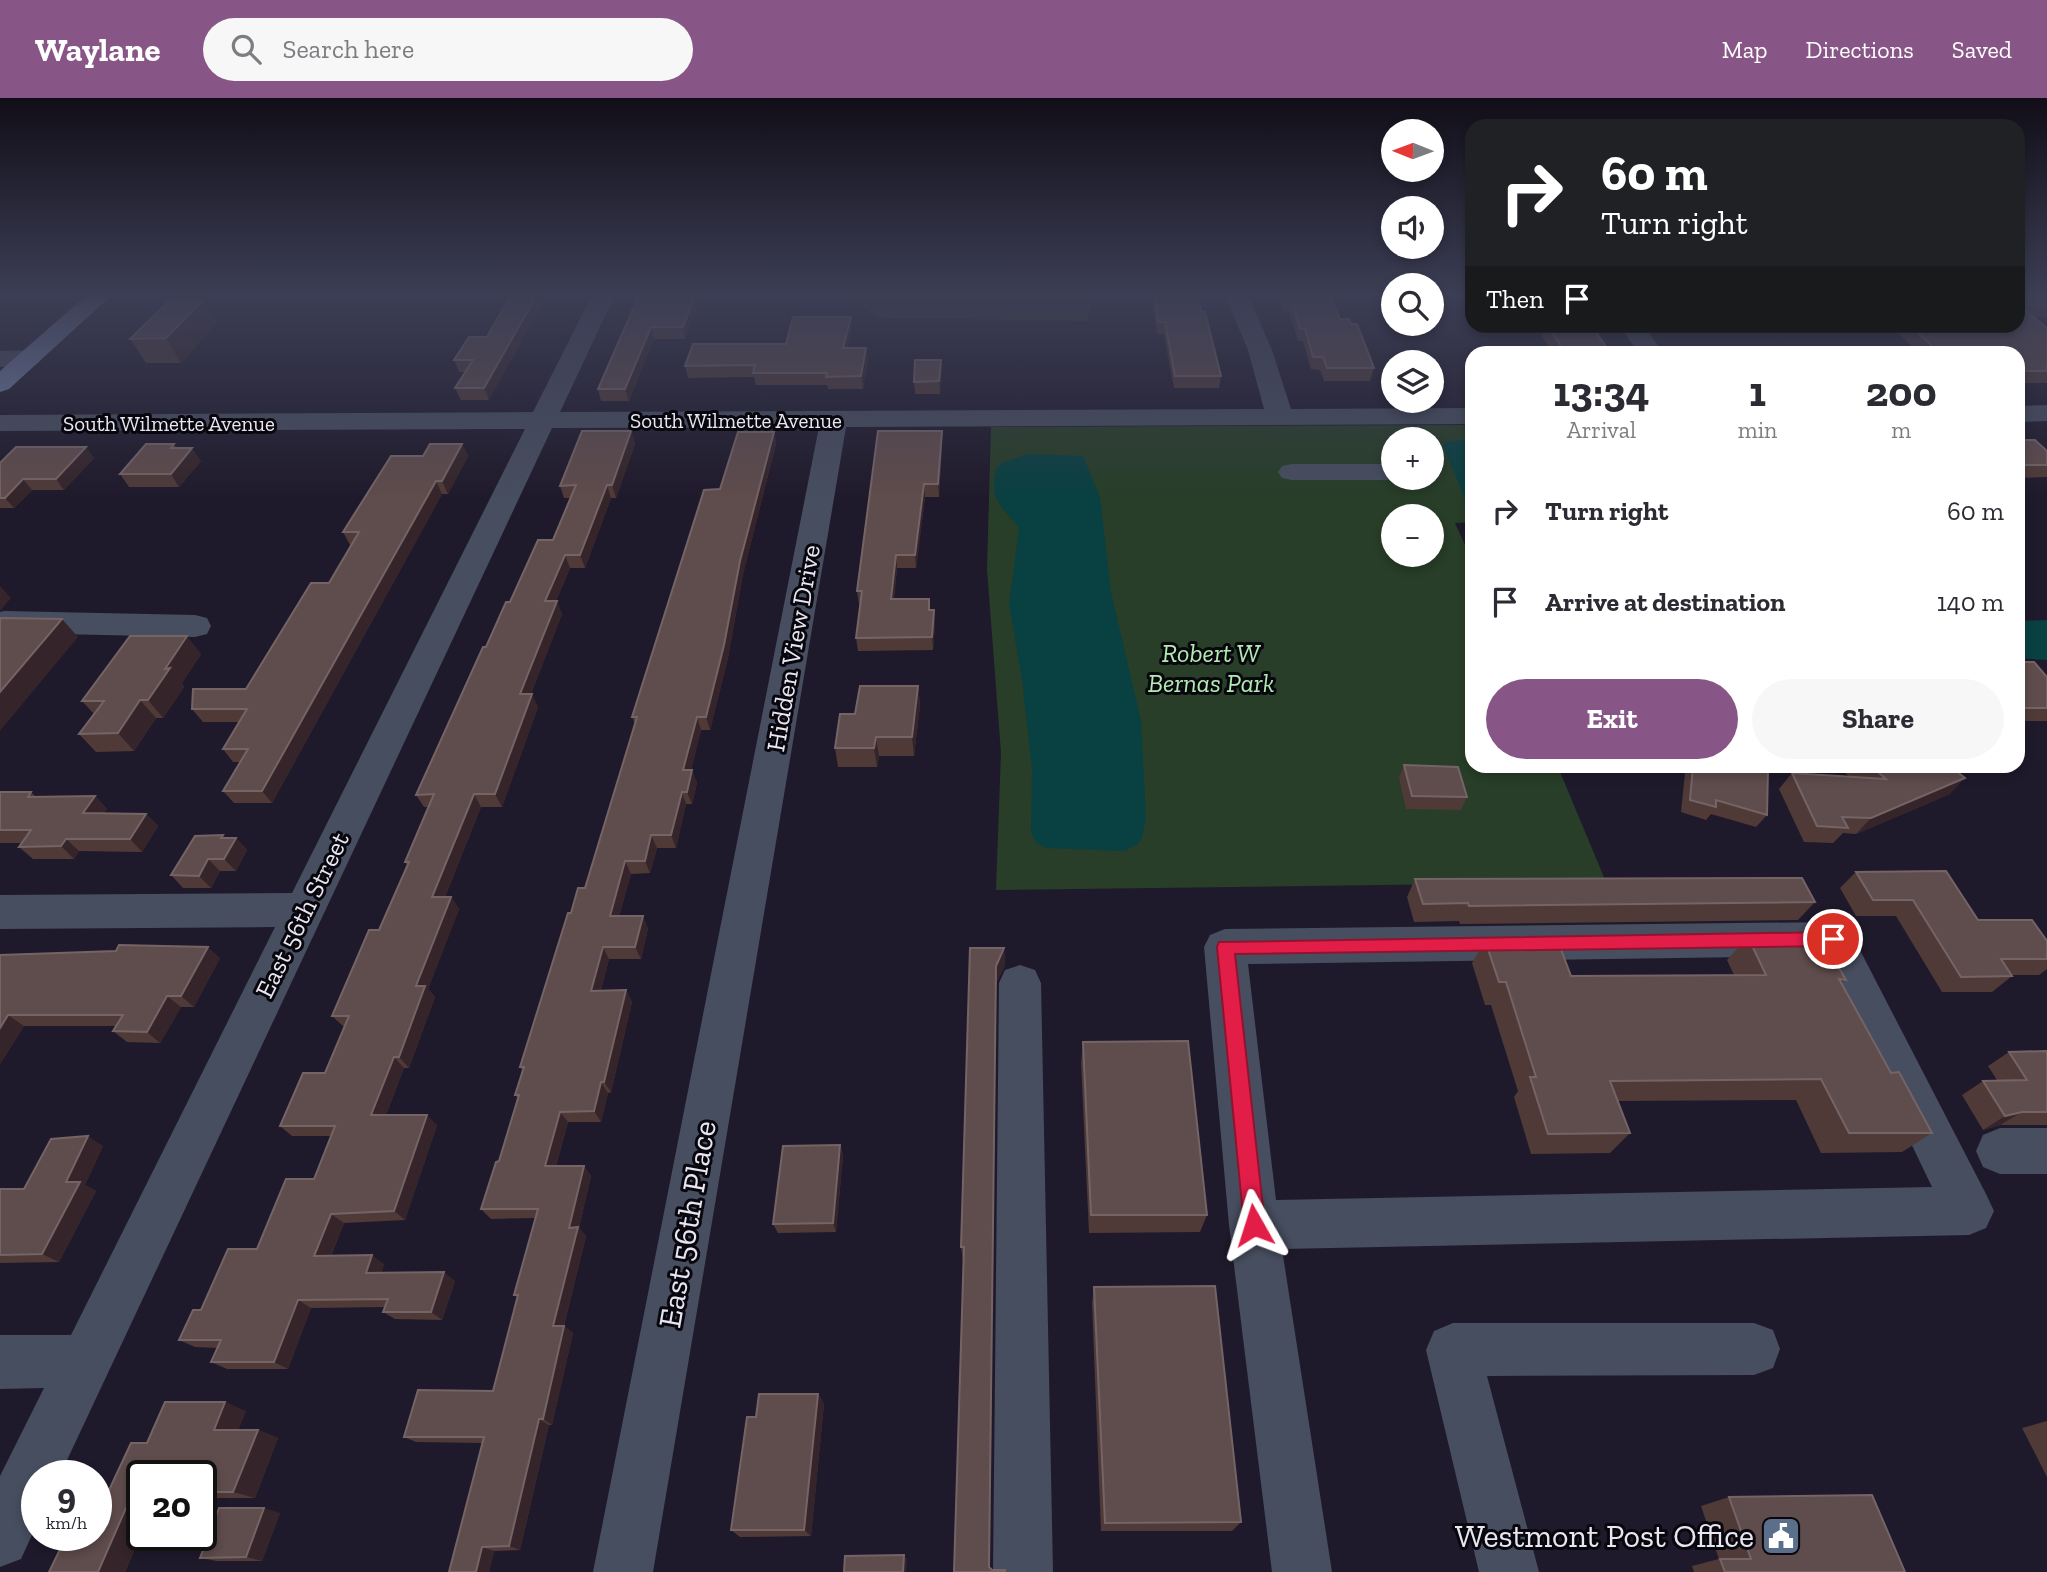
<!DOCTYPE html>
<html lang="en">
<head>
<meta charset="utf-8">
<style>
	:root { --surface:#fff; --page:#f7f7f7; --text:#2b2b33; --muted:#7c7c81; --accent:#875586 }
	body { margin:0; font-family:"Zilla Slab",serif; background:var(--page); color:var(--text); height:100vh; display:flex; flex-direction:column; font-size:26px; white-space:nowrap }
	* { box-sizing:border-box; margin:0 }
	p { font-size:23px; color:var(--muted) }
	.icon { flex:none; width:38px; height:38px; fill:none; stroke:currentColor; stroke-width:2; stroke-linecap:round; stroke-linejoin:round }
	.map { position:relative; flex:1; overflow:hidden }
	.panel { position:absolute; left:1465px; top:248px; width:560px; height:427px; display:flex; flex-direction:column; background:var(--surface); border-radius:21px; box-shadow:0 4px 10px #0003 }
	.panel>* { flex:none }
	.hud { position:absolute; left:1465px; top:21px; width:560px; height:214px; border-radius:21px; box-shadow:0 4px 10px #0003; background:#202124; color:#fff; overflow:hidden }
	.needle { width:46px; rotate:271deg }
	.buttons { position:absolute; left:1381px; top:21px; display:grid; gap:14px }
	.buttons a { display:grid; place-items:center; width:63px; height:63px; border-radius:50%; background:var(--surface); box-shadow:0 4px 10px #0003; font-size:35px }
	.speed { position:absolute; left:21px; top:1362px; display:flex; gap:14px; font-size:35px; font-weight:700; text-align:center }
	.speed>* { display:grid; place-content:center; width:91px; height:91px; border-radius:50%; background:var(--surface); box-shadow:0 4px 10px #0003; line-height:1 }
	.speed small { font-size:18px; font-weight:400 }
	.speed .limit { border:4px solid #111; border-radius:10px; background:#fff; color:#111 }
	.pin { position:absolute; display:grid; place-items:center; width:60px; height:60px; color:#fff; margin:-30px; border:4px solid #fff; border-radius:50%; box-shadow:0 2px 7px #0007 }
	.me { position:absolute; width:77px; margin:-38px; rotate:354deg; stroke-linejoin:round; filter:drop-shadow(0 0 5px #0008) }
	.turn { display:flex; align-items:center; gap:24px; height:147px; padding:0 21px; font-size:32px }
	.turn .icon { width:91px; height:91px; stroke-width:2.5 }
	.turn b { display:block; font-size:49px; line-height:60px }
	.then { display:flex; align-items:center; height:66px; padding:0 21px; background:#0003; gap:14px; font-size:26px }
	.eta { display:flex; justify-content:space-evenly; align-items:center; height:119px; text-align:center }
	.eta b { font-size:42px; font-weight:700; line-height:49px }
	.primary-button { display:flex; gap:14px; margin-top:auto; padding:14px 21px }
	.primary-button a { flex:1; height:80px; border-radius:42px; background:var(--accent); color:#fff; font-size:28px; font-weight:700; line-height:80px; text-align:center }
	.primary-button a+a { background:var(--page); color:var(--text) }
	ul { padding:0; list-style:none }
	li { display:flex; align-items:center; gap:21px; height:91px; padding:0 21px }
	li div { flex:1 }
	li b { display:block; font-size:26px }
	li em { font-style:normal }
	header { display:flex; align-items:center; gap:42px; box-sizing:border-box; height:98px; padding:0 35px; background:var(--accent); color:#fff }
	header strong { font-size:33px }
	nav { display:flex; gap:38px; margin-inline-start:auto; font-size:24px }
	.search { width:490px; height:63px; background:var(--page); display:flex; align-items:center; gap:18px; box-sizing:border-box; padding:0 24px; border-radius:38px; color:var(--muted); font-size:26px }
	.map>svg:first-child { display:block }
</style>
</head>
<body>
<header>
<strong>Waylane</strong>
<div class="search"><svg class="icon" aria-label="search" viewBox="0 0 24 24"><circle cx="10" cy="10" r="6"/><path d="M15 15l6 6"/></svg>Search here</div>
<nav><a>Map</a><a>Directions</a><a>Saved</a></nav>
</header>
<div class="map">
<svg width="2047" height="1474" viewBox="0 0 2047 1474">
	<rect width="100%" height="100%" fill="#1f1a2b"/>
	<path fill="#283e28" fill-rule="evenodd" d="M845,195h242l3,16 -3,12 -206,-3 -29,-17z
		M1472,327v97l-17,1 17,37v206l86,1 48,115 -610,8 5,-137 -14,-184 4,-142zM1393,341h39v39h-39zM1393,418h39v39h-39z"/>
	<path fill="#094041" d="M1472,342v66l-6,-5 -23,-56 5,-4z
		M1029,356l54,2 17,41 11,95 30,129 5,97 -4,20 -5,7 -13,6 -77,-3 -11,-5 -5,-11 1,-63 -10,-89 -13,-76 10,-76c-18,-23 -30,-27 -23,-59l7,-7z
		M2047,522v40l-29,-2v-37z"/>
	<g fill="none" stroke-linecap="round" stroke-linejoin="round">
		<path fill="#474e5f" fill-rule="evenodd" d="M593,195h23l-56,119 704,-3 -16,-59 -24,-57h23l25,57 19,59 181,-1v16l-626,3 -193,1145h-60l226,-1145 -267,1 -492,1047h-23v49l-16,35 -21,8v-91l44,-88 -44,1v-54h71l204,-408 -275,2v-34l292,-2 233,-464 -525,2v-16l533,-3z
			M1620,228h24l20,28h-25z
			M29,252l9,3 4,5 -4,5 -38,4v-16z
			M2047,307v16l-29,1v-16z
			M1292,366h101v14h10l-10,2h-101l-10,-2 -4,-6 4,-6z
			M4,513l191,4 12,3 4,8 -4,8 -12,3 -183,-4 -12,4v-25z
			M1833,824l15,5 138,267 8,17 -8,17 -17,7 -687,14 50,323h-60l-43,-347 -25,-278 6,-12 15,-6zM1821,858l111,231 -656,13 -28,-236z
			M1020,867l15,5 6,13 12,589h-60l6,-589 6,-13z
			M2000,1030h47v46h-47l-17,-7 -7,-16 7,-16z
			M1453,1225h301l19,7 7,19 -7,19 -19,7 -267,1 52,196h-60l-53,-222 8,-19z"/>
		<path fill="#707ea2" fill-rule="evenodd" d="M89,195h25l-105,96 -9,3v-21z"/>
	</g>
	<path fill="#4f3a38" d="M640,195h63l-18,46h-31l-25,62h-28l-3,-12z
		M1151,195h46l4,19 20,64 -2,12h-45l-10,-54h-7z
		M1276,195h49l15,26 34,49 -4,13h-46l-4,-11 -9,-1 -8,-28h-5l-9,-29h-5z
		M2018,195h29v24h-13l13,11v55h-29v-29h-99l-28,-28h127z
		M203,202l14,23 -36,40h-35l-16,-24z
		M1536,228h56l19,28h-58z
		M852,231l-5,19 21,12 -5,29h-35l-1,-4h-71l-2,-8 -66,1 -3,-12z
		M469,239l20,63h-28l-6,-12 10,-16h-6l-5,-12z
		M941,262l1,13 -2,21h-25l-1,-12z
		M631,333l4,13 -19,54h-5l-26,70h-15l-14,33 6,13 -31,80 7,13 -36,100h-21l-36,90h6l8,12 -31,80 7,8 -26,71h-5l-18,47 51,10 -32,95 -61,3 -13,33 53,8 -3,9 74,8 -13,39 -47,-1 -12,-7 2,-5 -74,1 -23,61h-61l-16,-7 7,-14 -23,-1 -16,-7 22,-30 56,-61 57,-70 17,-43h-39l-12,-10 45,-53 19,-46 -12,-11 47,-86 28,-65 -2,-3 23,-55h-4l-8,-12 70,-148 24,-45 43,-62 18,-42h-7l-4,-12z
		M942,333v13l-3,53h-14l-9,71h-19l-3,31 40,11 1,13 -2,27 -75,1 -2,-13 4,-34h-1l-2,-13z
		M774,334l2,12 -33,130 -15,84 -18,72h-9l-10,40 6,13 -5,21h-6l-10,44h-19l-7,25 -19,1 -12,42 29,12 -7,31h-32l-8,31h25l6,12 -21,90 -3,1 -7,29h-33l-12,44h28l7,10 -12,52 7,8 -22,90 9,7 -21,92h-3l-29,125 -26,1 -5,21h-40l33,-129 -66,-1 -12,-5 89,-46 24,-94 -3,-2 21,-77 -44,1 -10,-10 18,-48 19,-62 -3,-4 7,-25 -2,-3 51,-154 14,-25 46,-151 4,-13 -3,-7 88,-228z
		M2018,342l29,11v26l-29,1z
		M174,346l2,4 25,13 -22,26h-50l-9,-13z
		M462,346l6,12 -20,38h-6l-170,309h-38l-11,-12 18,-29h-8l-10,-13 17,-27h-37l-11,-13 54,-20 83,-106 23,-38h-2l-7,-13 80,-76z
		M94,360l-30,32h-32l-18,18h-14v-45z
		M201,556l-19,29 2,4 -21,31h-7l-22,33 -38,1 -17,-18 15,-20 -12,-13z
		M2018,564l29,15v44h-29z
		M918,588l2,19 -6,51h-35l-2,11h-39l-3,-19 20,-34z
		M1404,667l63,32 -6,13 -55,-1 -7,-31z
		M1689,668h70l8,49 -11,12 -45,-13 -5,6 -25,-8 4,-39z
		M1849,668h101v28l-94,40 -13,-1 -10,10 -29,-1 -25,-53 13,-16 58,4 -6,-5z
		M0,694h31l5,5 59,-1 12,13 -3,4 42,1 12,12 -16,26 -63,-1 -5,8h-41l-14,-12 3,-4h-22z
		M225,740h11l11,12 -11,21h-16l-9,17h-28l-12,-13z
		M1856,774l122,48 69,39v10l-8,6h-28l1,1 -20,16h-50l-46,-76h-40l-16,-28z
		M1415,781l400,23 -17,18 -338,4 -1,-3 -45,1 -7,-25z
		M1748,839l98,43 -5,3 50,90 41,60 -30,19 -81,1 -25,-53 -178,1 12,32 -20,20 -79,1 -17,-57 4,-6 -27,-86h-6l-13,-42 13,-23 86,36 163,-1 -7,-15z
		M970,850h34l1,17 -9,18 -42,589 10,-312h-1l-2,-13z
		M0,857l220,3 -26,49h-13l-21,36 -33,-1 -14,-11 3,-5h-92l-24,38z
		M1083,944l124,173 -7,17 -111,1 -8,-170z
		M2047,953v74h-47l-17,5 -21,-35 21,-14 14,-1 -9,-14 21,-14z
		M840,1047l3,10 -7,77 -58,1 -5,-9z
		M103,1048l-18,39 11,6 -37,71 -59,1v-74h24z
		M1094,1189l147,235 -9,9h-131l-9,-228z
		M818,1296l6,10 -13,132 -71,1 -9,-7 25,-113z
		M246,1313l-8,19h20l20,8 -23,60h-54v-23h-59v58l-17,39h-76l47,-37 51,-92z
		M2047,1323v56l-25,-49z
		M1729,1399l176,75h-211l-2,-6 27,-7 -18,-53z
		M280,1415l-18,48h-45l-17,-3z"/>
	<path fill="#35252a" d="M538,195h11l-60,107 -5,-12z
		M696,195h7l-18,46 -2,-12z
		M203,202l14,23 -36,40 -15,-25z
		M851,219l1,12 -8,31 -1,-12z
		M651,229l3,12 -25,62 -4,-12z
		M866,250l2,12 -5,29 -2,-13z
		M941,262l1,13 -2,21 -1,-13z
		M631,333l4,13 -19,54 -4,-13z
		M942,333v13l-3,53 -1,-13z
		M774,334l2,12 -33,130 -15,84 -18,72 -4,-13 34,-156z
		M462,346l6,12 -20,38 -6,-13z
		M86,349l8,11 -30,32 -8,-11z
		M192,350l9,13 -22,26 -8,-13z
		M23,381l9,11 -18,18 -9,-10z
		M436,383l6,13 -170,309 -10,-12z
		M924,386l1,13 -9,71 -1,-13z
		M607,387l4,13 -26,70 -5,-13z
		M565,457l5,13 -19,46 -6,-13z
		M896,457l1,13 -5,44 -1,-13z
		M0,488l11,12 -11,13z
		M557,503l5,13 -36,93 -6,-13z
		M934,512l1,13 -2,27 -1,-13z
		M62,521l16,18 -78,94v-39z
		M187,538l14,18 -19,29 2,4 -21,31 -15,-18 17,-31z
		M918,588l2,19 -6,51 -2,-19z
		M532,596l6,13 -36,100 -7,-13z
		M140,602l16,18 -22,33 -16,-18z
		M697,619l4,13 -13,53 -5,-13z
		M876,639l3,19 -2,11 -3,-19z
		M692,672l5,13 -5,21 -5,-12z
		M1965,680l-15,16 -94,40 15,-16z
		M682,694l4,12 -10,44 -5,-13z
		M474,696l7,13 -41,102 -8,-12z
		M95,698l12,13 -11,17 -13,-13z
		M146,716l12,12 -16,26 -12,-13z
		M223,737l9,11 4,-8 11,12 -11,21 -12,-12 -3,-21z
		M651,737l6,13 -7,25 -5,-12z
		M66,741l13,12 -5,8 -13,-13z
		M208,761l12,12 -9,17 -12,-12z
		M625,763l6,13 -15,54 -6,-12z
		M451,799l8,12 -31,80 7,8 -26,71 -10,-11 17,-71z
		M643,818l5,12 -7,31 -6,-12z
		M208,849l12,11 -26,49 -13,-11z
		M603,849l6,12 -11,43 -7,-11z
		M1004,850l1,17 -9,18 -6,589 -1,-5 7,-601z
		M626,892l6,12 -21,90 -7,-10z
		M167,898l14,11 -21,36 -13,-11z
		M8,917l16,11 -24,38v-36z
		M394,959l10,11 -22,57 -11,-10z
		M601,984l7,11 -7,29 -7,-11z
		M560,1014l8,10 -15,54 -8,-10z
		M2022,1014l-22,13 -17,5 22,-14z
		M427,1017l10,10 -32,95 -11,-9z
		M88,1038l15,10 -18,39 11,6 -37,71 -17,-8 24,-72z
		M840,1047l3,10 -7,77 -3,-9z
		M584,1068l7,10 -12,52 7,8 -24,97 -9,-7 16,-98z
		M331,1116l13,9 -17,42 -13,-9z
		M372,1157l12,9 -6,17 -12,-8z
		M444,1174l11,9 -13,39 -11,-8z
		M298,1202l13,8 -23,61 -14,-7z
		M564,1228l9,7 -21,92 -9,-6z
		M818,1296l6,10 -13,132 -7,-6z
		M225,1304l21,9 -11,27 -21,-8z
		M539,1321l10,6 -29,125 -11,-4z
		M258,1332l20,8 -23,60 -22,-6z
		M133,1394l9,2v39l-17,39h-27z
		M264,1410l16,5 -18,48 -16,-4z
		M482,1449l12,4 -5,21h-13z
		M904,1457l3,4 -1,13h-3z"/>
	<path fill="#5f4c4c" stroke="#756466" stroke-width="2" d="M512,195h26l-54,95h-29l18,-28h-19l15,-23h18z
		M640,195h56l-13,34h-32l-26,62h-27z
		M1154,195h43l4,19h4l16,64h-46l-10,-54h-7z
		M1282,195h43l1,2h4l10,24h9l2,5h6l17,44h-47l-4,-11h-10l-8,-28h-5l-9,-29h-5z
		M2018,195h29v12l-27,1 27,22v43h-29v-17h-78l-29,-28h107z
		M170,202h33l-37,38 -36,1z
		M793,219h58l-8,31h23l-5,28 -35,1 1,-4h-74l2,-8 -70,1 8,-22h93z
		M1548,228h44l19,28h-45z
		M915,262h26l-2,21 -25,1z
		M582,333h49l-19,54h-5l-27,70h-15l-20,46h12l-37,93h12l-37,100h-21l-42,103h19l-35,89h9l-26,71h-5l-23,58h56l-33,96 -63,3 -17,42 58,-1 -6,18 78,-1 -13,40h-48l5,-13 -90,1 -24,62h-63l10,-22h-42l14,-30h8l27,-61h29l29,-70h28l21,-53h-55l23,-53h22l24,-57h-17l37,-86h10l30,-68h-4l29,-68 -18,1 67,-148h3l20,-45h4l28,-62h15l23,-55 -16,1z
		M878,333h64l-4,53h-14l-9,71h-19l-5,44h38v11h5l-2,27 -76,1 6,-47h-5z
		M738,334h36l-34,129 -16,84 -18,72h-9l-14,53h9l-5,22h-5l-11,43h-20l-6,26h-20l-15,55h33l-8,31h-32l-12,44 35,-1 -22,92h-3l-7,29 -34,1 -15,54h39l-15,62 9,-1 -25,99h11l-21,93h-4l-30,127 -27,1 -6,25h-27l35,-135h-80l14,-47 75,1 25,-96h-4l24,-86h-57l15,-47 3,-1 20,-66h-4l9,-28h-4l48,-154h3l7,-25h7l46,-151 6,-20h-5l72,-227 16,-1z
		M2018,342h17l12,11v14h-29z
		M146,346h28l-3,4h21l-21,26h-51z
		M430,346h32l-20,37h-6l-174,310h-39l25,-42h-25l24,-40h-55l1,-20h53l65,-106h18l30,-51h-16l48,-76h32z
		M16,349h70l-30,32h-33l-18,19h-5v-35z
		M0,520l62,1 -62,73z
		M130,538h57l-22,33 5,-1 -22,32h-8l-22,33 -39,1 25,-33h-22z
		M2018,564h16l13,15v31h-26l-3,-4z
		M860,588h58l-6,51h-36l-2,11h-39l5,-34h15z
		M1404,667l54,2 9,30 -55,-1z
		M1693,668h24l9,3v-3h33l9,3 -1,46 -51,-15v7l-26,-7z
		M1871,668h79l15,12 -94,40 -29,-1 6,11 -31,-2 -25,-53 94,6z
		M0,694h31l-3,5 67,-1 -12,17 63,1 -16,25h-64l-5,7 -42,1 12,-17h-31z
		M223,737l-2,3h15l-12,21h-16l-9,17 -28,-1 24,-39z
		M1946,773l32,49h54l15,21v18h-46l11,17 -51,1 -48,-77h-40l-17,-28z
		M1802,780l13,24 -346,4 -1,-3 -45,1 -8,-25z
		M1821,838l25,44 -7,-1 52,94 8,-1 33,61h-83l-28,-54 -211,2 20,52 -82,1 -18,-57h6l-30,-95h-7l-14,-42 72,-1 14,37 195,-1 -18,-38z
		M119,847l89,2 -27,49h-14l-20,36 -34,-1 10,-16h-115l-8,13v-73l116,-4z
		M970,850h34l-8,18 -7,601 3,3h13v2h-51l10,-325h-3z
		M1188,943l19,174h-116l-8,-173z
		M2047,953v61h-25l-17,4 -22,-35 44,-1 -18,-28z
		M88,1038l-22,46h14l-38,72 -42,1v-66h24l27,-50z
		M840,1047l-7,78 -60,1 10,-78z
		M1215,1188l26,236 -136,1 -11,-236z
		M759,1296h59l-14,136h-73l16,-113h9z
		M165,1304h60l-11,28h44l-25,62h-32v-17h-59v17h-9l-35,80h-49l18,-37h29v-17l35,-75h16z
		M1872,1397l33,77h-180l-5,-13h31l-22,-62z
		M219,1410h45l-18,49 -46,1z
		M904,1457l-1,17h-59l1,-16z"/>
	<linearGradient id="sky" x2="0" y2="1"><stop stop-color="#110e18"/><stop offset="0.49" stop-color="#3c3e55"/><stop offset="1" stop-color="#3c3e55" stop-opacity="0"/></linearGradient>
	<rect width="2047" height="401" fill="url(#sky)"/>
	<path fill="#e11d48" stroke="#92132f" stroke-width="2" d="M1833,834l6,2 2,5 -2,5 -6,2 -598,8 30,271 -3,8 -8,3 -7,-3 -3,-8 -27,-278 2,-5z"/>
	<defs>
		<g id="civic-square" transform="scale(2.0125)"><rect x="-9" y="-9" width="18" height="18" rx="4" fill="#5c6f8a" stroke="#08070e"/><path d="M-.6-6.5H3V-4.5H.6V-3L4-1V1h2V6H-6V1h2V-1L-.6-3ZM-1.2 2.5V6h2.4V2.5Z" fill="#fff"/></g>
	</defs>
	<g fill-rule="evenodd">
		<use href="#civic-square" x="1781" y="1438"/>
	</g>
	<g text-anchor="middle" dominant-baseline="central" stroke-width="6" stroke-linejoin="round" paint-order="stroke">
		<g font-size="21" fill="#e9e6f2" stroke="#08070e">
			<text x="736" y="322">South Wilmette Avenue</text>
			<text x="169" y="325">South Wilmette Avenue</text>
		</g>
		<g font-size="26" fill="#e9e6f2" stroke="#08070e">
			<text transform="translate(793 550) rotate(-80)">Hidden View Drive</text>
			<text transform="translate(302 817) rotate(-64)">East 56th Street</text>
		</g>
		<g font-size="26" font-style="italic" fill="#b2ebb2" stroke="#08070e">
			<text x="1211" y="555">Robert W<tspan x="1211" dy="30">Bernas Park</tspan></text>
		</g>
		<g font-size="32" fill="#e9e6f2" stroke="#08070e">
			<text transform="translate(687 1126) rotate(-80)">East 56th Place</text>
		</g>
		<g font-size="32" fill="#e9e6f2" stroke="#08070e" text-anchor="end">
			<text x="1754" y="1438">Westmont Post Office</text>
		</g>
	</g>
</svg>
<div class="buttons">
<a><svg class="needle" viewBox="-14 -14 28 28"><path d="M0-13l5 13h-10z" fill="#e53935"/><path d="M0 13l5-13h-10z" fill="#7c7c81"/></svg></a>
<a><svg class="icon" aria-label="sound" viewBox="0 0 24 24"><path d="M4 9h4l5-4v14l-5-4H4zM17 9q2 3 0 6"/></svg></a>
<a><svg class="icon" aria-label="search" viewBox="0 0 24 24"><circle cx="10" cy="10" r="6"/><path d="M15 15l6 6"/></svg></a>
<a><svg class="icon" aria-label="layers" viewBox="0 0 24 24"><path d="M12 4l9 5-9 5-9-5zM3 14l9 5 9-5"/></svg></a>
<a>+</a>
<a>−</a>
</div>
<div class="speed"><div>9<small>km/h</small></div><div class="limit">20</div></div>
<div class="pin" style="left:1833px;top:841px;background:#d93025"><svg class="icon" aria-label="arrive" viewBox="0 0 24 24"><path d="M6 21V4h12l-3 4 3 4H6"/></svg></div>
<svg class="me" style="left:1254px;top:1127px" viewBox="-20 -20 40 40"><path d="M0-17L14 15 0 8-14 15z" fill="#e11d48" stroke="#fff" stroke-width="4"/></svg>
<div class="hud">
<div class="turn"><svg class="icon" aria-label="right" viewBox="0 0 24 24"><path d="M7 20v-9h11M14 6l5 5-5 5"/></svg><div><b>60 m</b>Turn right</div></div>
<div class="then">Then<svg class="icon" aria-label="arrive" viewBox="0 0 24 24"><path d="M6 21V4h12l-3 4 3 4H6"/></svg></div>
</div>
<section class="panel">
<div class="eta">
<div><b>13:34</b><p>Arrival</p></div>
<div><b>1</b><p>min</p></div>
<div><b>200</b><p>m</p></div>
</div>
<ul>
<li><svg class="icon" aria-label="right" viewBox="0 0 24 24"><path d="M7 20v-9h11M14 6l5 5-5 5"/></svg><div><b>Turn right</b></div><em>60 m</em></li>
<li><svg class="icon" aria-label="arrive" viewBox="0 0 24 24"><path d="M6 21V4h12l-3 4 3 4H6"/></svg><div><b>Arrive at destination</b></div><em>140 m</em></li>
</ul>
<div class="primary-button"><a>Exit</a><a>Share</a></div>
</section>
</div>
</body>
</html>
